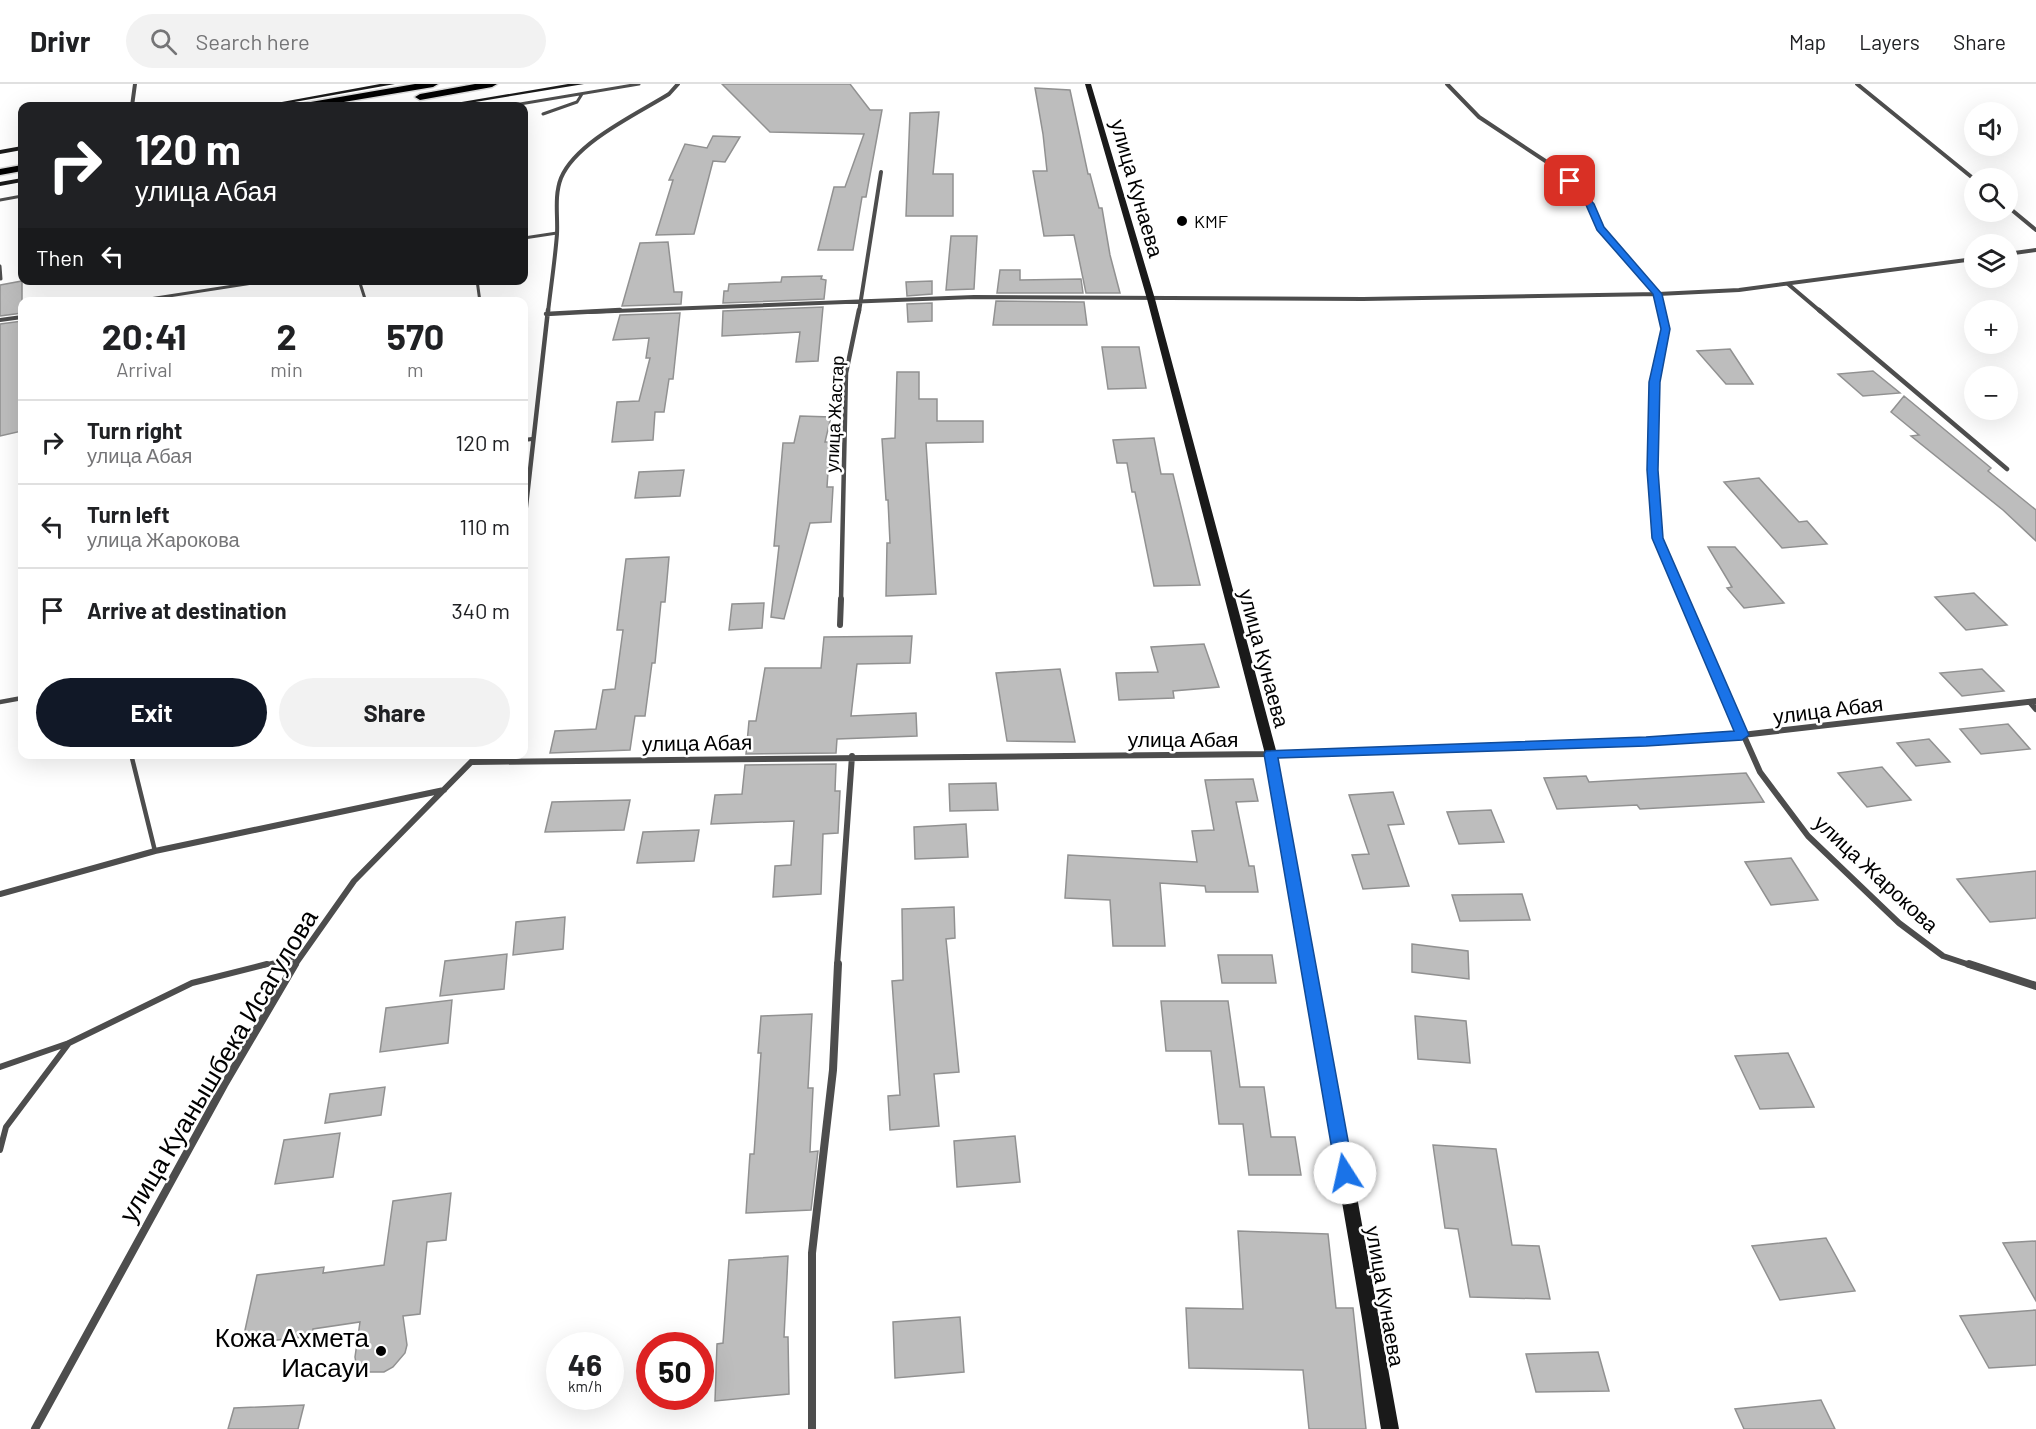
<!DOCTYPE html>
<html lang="en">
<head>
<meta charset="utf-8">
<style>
	:root { --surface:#fff; --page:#f2f2f2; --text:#202124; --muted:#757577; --line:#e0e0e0; --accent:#111827 }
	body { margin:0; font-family:Barlow,sans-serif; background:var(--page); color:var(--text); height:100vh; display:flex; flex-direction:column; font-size:22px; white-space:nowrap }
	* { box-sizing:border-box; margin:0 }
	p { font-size:20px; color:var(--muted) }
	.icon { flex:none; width:33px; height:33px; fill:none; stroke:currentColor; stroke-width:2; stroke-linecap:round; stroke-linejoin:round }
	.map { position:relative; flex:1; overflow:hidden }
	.sheet { position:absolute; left:18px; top:213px; width:510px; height:462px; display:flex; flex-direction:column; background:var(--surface); border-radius:12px; box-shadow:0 6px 24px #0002 }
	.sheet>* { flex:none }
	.top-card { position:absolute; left:18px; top:18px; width:510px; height:183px; border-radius:12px; box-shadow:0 6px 24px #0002; background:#202124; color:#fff; overflow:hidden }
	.tools { position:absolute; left:1964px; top:18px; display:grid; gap:12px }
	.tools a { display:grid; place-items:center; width:54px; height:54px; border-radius:50%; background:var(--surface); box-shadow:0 6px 24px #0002; font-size:30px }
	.speed { position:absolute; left:546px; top:1248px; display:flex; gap:12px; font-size:30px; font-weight:700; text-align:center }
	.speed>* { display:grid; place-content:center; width:78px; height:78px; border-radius:50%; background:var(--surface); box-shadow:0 6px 24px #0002; line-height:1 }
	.speed small { font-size:15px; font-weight:400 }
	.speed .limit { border:9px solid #d22; background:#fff; color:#111 }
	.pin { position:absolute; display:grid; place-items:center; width:51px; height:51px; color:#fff; margin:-26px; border-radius:12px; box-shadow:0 3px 9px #0006 }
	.me { position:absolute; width:66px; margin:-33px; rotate:350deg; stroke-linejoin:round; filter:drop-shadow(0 0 4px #0008) }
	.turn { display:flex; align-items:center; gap:21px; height:126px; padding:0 18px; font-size:27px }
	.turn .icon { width:78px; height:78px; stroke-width:2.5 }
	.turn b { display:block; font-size:42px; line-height:51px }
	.then { display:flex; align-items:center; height:57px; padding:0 18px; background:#0003; gap:12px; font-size:22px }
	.eta { display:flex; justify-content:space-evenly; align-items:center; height:102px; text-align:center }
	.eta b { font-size:36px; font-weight:700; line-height:42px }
	.action { display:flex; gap:12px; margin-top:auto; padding:12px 18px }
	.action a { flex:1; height:69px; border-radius:36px; background:var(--accent); color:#fff; font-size:24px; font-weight:700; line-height:69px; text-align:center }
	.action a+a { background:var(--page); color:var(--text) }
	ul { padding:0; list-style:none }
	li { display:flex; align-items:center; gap:18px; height:84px; padding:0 18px; border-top:2px solid var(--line) }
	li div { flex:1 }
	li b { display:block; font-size:22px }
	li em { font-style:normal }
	header { display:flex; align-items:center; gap:36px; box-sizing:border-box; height:84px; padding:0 30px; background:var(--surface); border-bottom:2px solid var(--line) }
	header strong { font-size:28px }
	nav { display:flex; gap:33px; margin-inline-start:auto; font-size:21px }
	.search { width:420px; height:54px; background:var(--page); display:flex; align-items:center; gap:15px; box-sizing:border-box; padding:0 21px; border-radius:33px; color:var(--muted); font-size:22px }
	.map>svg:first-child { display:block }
</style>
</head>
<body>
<header>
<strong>Drivr</strong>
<div class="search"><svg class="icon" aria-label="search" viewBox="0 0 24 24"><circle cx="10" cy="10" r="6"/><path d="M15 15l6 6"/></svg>Search here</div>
<nav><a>Map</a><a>Layers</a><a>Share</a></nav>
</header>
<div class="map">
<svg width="2036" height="1345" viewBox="0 0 2036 1345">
	<rect width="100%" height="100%" fill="#fff"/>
	<path fill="#bdbdbd" stroke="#919191" stroke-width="1.5" d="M722,0h128l20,26h12l-16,87h-4l-9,53h-35l16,-63h11l19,-53 -94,-2z
		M1035,4l35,2 18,84h2l9,34h3l8,47 10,38h-34l-12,-58 -30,1 -11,-65h14l-4,-37z
		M939,28l-6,62h20v42h-47l4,-103z
		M713,52l27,1 -15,25 -12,-1 -19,73 -38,1 17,-55h-4l16,-36 22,4z
		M951,152h26l-3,53 -28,1z
		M668,158l6,50h8l-1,12 -59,2 18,-63z
		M1000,186h20v10l61,-1 2,14h-86z
		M822,192l-1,3 5,1 -2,19 -101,4 1,-12h4l1,-7 52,-2 1,-5z
		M22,197v32l-22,3v-31z
		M932,197v13l-25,2 -1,-14z
		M996,217l88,1 3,23h-94z
		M932,219v18l-24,1 -1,-18z
		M823,223l-5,54 -22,1 4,-30 -78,4 1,-25z
		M680,229l-7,66h-4l-5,33h-9l-2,28 -41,2 5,-40 22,-1 11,-43h-4l3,-20 -36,2 7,-25z
		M22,237v110l-22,5v-112z
		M1102,263h37l7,41 -38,1z
		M1730,265l23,35h-27l-29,-33z
		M1873,287l27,22 -37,3 -25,-22z
		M897,288h22v27h18v22h46v21l-57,1 10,151 -50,2 1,-53h3l-2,-43h-2l-4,-61 13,-1z
		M1904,312l87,72 -3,3 48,39v31l-33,-31 -92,-74 8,-1 -28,-23z
		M800,332l31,1 -6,25h5l-3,45h6l-2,35 -21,1 -26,96 -13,-2 8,-71h-5l9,-103h11z
		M1154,354l7,36h12l27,111 -46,1 -19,-94h-3l-5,-29h-10l-4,-23z
		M684,386l-4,26 -45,2 4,-26z
		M1759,394l40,44 8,-1 20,23 -45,4 -58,-66z
		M1708,463h27l49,56 -40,5 -17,-20 5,-1z
		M669,473l-4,45h-4l-6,61h-3l-7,53h-10l-5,34 -80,3 5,-22 41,-2 7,-39 12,-1 8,-59h-6l9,-71z
		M1974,509l33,32 -41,5 -31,-33z
		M764,519l-2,25 -33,2 3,-26z
		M912,552l-2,27 -53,1 -6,52 65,-3 1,23 -80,3 -1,14 -90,1 3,-33h7l9,-53h56l3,-31z
		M1204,560l15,43 -46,4 1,7 -55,2 -3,-27 42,-1 -7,-25z
		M1060,585l15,73 -68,-1 -11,-68z
		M1982,585l22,22 -42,5 -22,-23z
		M2008,640l22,25 -49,5 -21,-25z
		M1929,655l21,23 -34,4 -19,-23z
		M836,680l-1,27h5l-2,42 -15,1 -2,60 -48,3 2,-31 16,-1 3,-44 -83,3 4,-29 27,-1 3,-29z
		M1882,683l29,33 -44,7 -29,-34z
		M1746,689l18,29 -124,7 -3,-4 -80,4 -13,-31 42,-2 3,6z
		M1253,695l5,22 -22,1 13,64h5l4,26h-52l-1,-6 -45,-3 5,63h-52l-3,-46 -45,-2 3,-43 129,7 -5,-31 22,-1 -9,-50z
		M996,699l2,27 -48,1 -1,-27z
		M1393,708l11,32 -16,1 21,61 -46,3 -11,-34 17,-1 -20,-59z
		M630,716l-6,30 -79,2 7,-30z
		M1491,726l13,32 -45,2 -12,-32z
		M966,740l2,33 -53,2 -1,-32z
		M699,746l-5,31 -57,2 6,-31z
		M1791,774l27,42 -47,5 -26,-43z
		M2036,787v47l-46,4 -33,-43z
		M1522,810l8,26 -70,1 -8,-26z
		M954,823l1,31 -9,1 13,133 -25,2 5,52 -49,4 -2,-34 12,-1 -8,-114 11,-1 -1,-71z
		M565,833l-2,32 -50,6 3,-33z
		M1412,860l56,7 1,28 -57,-7z
		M507,870l-3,35 -64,7 5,-35z
		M1218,871h54l4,28h-54z
		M452,916l-4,43 -68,9 6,-44z
		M1161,917h67l12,86h24l7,50h24l6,38h-52l-6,-51h-24l-8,-73h-45z
		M812,930l-4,74h5l-3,64 8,-1 -7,59 -65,3 4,-59h4l7,-101h-3l3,-37z
		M1415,932l51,5 4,42 -52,-4z
		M1788,969l26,54 -54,2 -25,-53z
		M385,1003l-4,28 -56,8 5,-29z
		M340,1049l-7,44 -58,7 9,-44z
		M1015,1052l5,46 -63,5 -3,-46z
		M1433,1061l63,4 16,96 27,1 11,53 -80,-2 -12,-68 -13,-1z
		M451,1109l-5,47 -19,2 -7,72 -17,2 4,29 -2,8 -12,14 -9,5h-17l-11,-9 -1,-6 5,-35 -47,7 -1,7 -70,8 15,-69 67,-8 -1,6 61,-8 9,-64z
		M1238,1147l90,3 8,74h17l13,121h-57l-6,-59 -114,-2 -3,-60 57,1z
		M1826,1154l29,53 -75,9 -28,-54z
		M2036,1157v60l-33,-58z
		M788,1172l-4,81h4l1,57 -74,7 2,-57 6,-1 6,-83z
		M2036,1226v55l-47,3 -29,-52z
		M960,1233l4,55 -69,6 -2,-56z
		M1598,1268l11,39 -73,1 -10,-38z
		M1821,1316l14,29h-91l-9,-20z
		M304,1321l-6,24h-70l6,-21z"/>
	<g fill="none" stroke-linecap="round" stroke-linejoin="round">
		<g stroke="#dbdbdb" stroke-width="3">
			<path id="highway" d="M415,0h23l-5,3 -113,19h-20l5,-3z
				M475,0h22l-5,3 -72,13 -5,-3 5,-3z
				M22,81v6l-22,4v-6z"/>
		</g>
		<path stroke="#4d4d4d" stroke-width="3" d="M508,22l131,-22
			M543,30l34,-12 5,-8
			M0,116l22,-4
			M524,154l33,-5
			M0,182l1,13
			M359,196l7,22
			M477,196l3,22
			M130,218l142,-22"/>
		<path stroke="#4d4d4d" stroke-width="4" d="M0,236l22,-3
			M524,356l8,-1"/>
		<path stroke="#4d4d4d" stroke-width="4.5" d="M0,618l22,-4
			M131,670l24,97
			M261,882l39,-10"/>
		<path stroke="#4d4d4d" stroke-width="6" d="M0,983l69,-24 123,-60 75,-19
			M0,1066l6,-23 63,-84"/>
		<path stroke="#4d4d4d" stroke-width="4" d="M1447,0l32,33 77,51 14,13 20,23 10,24 58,66 4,18
			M1857,0l117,95
			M132,22l3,-22
			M2007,122l29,24
			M2007,170l29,-4
			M1788,200l33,28
			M548,228c3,-26 7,-52 9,-78 1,-18 -3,-38 4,-56 15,-36 76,-64 108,-84l9,-10
			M589,228l385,-15 389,2 295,-5 81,-4 235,-31
			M859,228l22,-140"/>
		<path stroke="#4d4d4d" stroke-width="4.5" d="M1661,226l4,19 -10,53 -3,88 5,68 27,62
			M1819,226l188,159
			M546,230l74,-4
			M524,440l24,-214
			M841,516l5,-227 13,-63"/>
		<path stroke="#4d4d4d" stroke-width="6" d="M1683,515l77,173 48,64 91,87 44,33 30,10
			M840,541l1,-26
			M2030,618l6,7
			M472,678l799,-8 375,-13 96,-6 294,-34
			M0,810l155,-43 289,-61
			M294,882l60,-85 125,-127
			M837,882l15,-210"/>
		<path stroke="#4d4d4d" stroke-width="8" d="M1969,880l67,22
			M35,1345l189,-344 71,-121
			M812,1345v-176l21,-183 5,-106"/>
		<path fill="#1a1a1a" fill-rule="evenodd" d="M380,0h15l-123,22h-12z
			M568,0h16l-133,22h-13z
			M1085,0h6l64,215 122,455 122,675h-18l-116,-675 -118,-455z
			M22,62v4l-22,4v-4z
			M22,94v4l-22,4v-4z"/>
		<use href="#highway" fill="#000" fill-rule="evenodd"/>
	</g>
	<path fill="#1a73e8" stroke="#114b97" stroke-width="1.5" d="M1568,95h5l21,25 10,23 58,67 8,35 -10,53 -2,88 5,68 86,197 -7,5 -96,6 -368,12 76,415 -3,5 -6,2 -6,-2 -3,-5 -72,-419 2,-3 380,-14 88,-6 -82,-193 -5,-68 2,-88 12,-53 -8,-35 -56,-64 -11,-25 -18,-22z"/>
	<g fill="#000" stroke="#fff" stroke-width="2">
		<circle cx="1182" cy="137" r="6"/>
		<circle cx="381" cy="1267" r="6"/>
	</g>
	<g text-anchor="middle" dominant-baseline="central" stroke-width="5" stroke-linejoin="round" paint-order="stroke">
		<g font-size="18" fill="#000" stroke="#fff" text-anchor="start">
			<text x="1194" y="137">KMF</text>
		</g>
		<g font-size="18" fill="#000" stroke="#fff">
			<text transform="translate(834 330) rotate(-87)">улица Жастар</text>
		</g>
		<g font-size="21" fill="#000" stroke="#fff">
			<text transform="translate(1138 104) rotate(74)">улица Кунаева</text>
			<text transform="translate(1265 574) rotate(75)">улица Кунаева</text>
			<text transform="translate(1828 625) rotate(-7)">улица Абая</text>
			<text x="1183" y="654">улица Абая</text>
			<text transform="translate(697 658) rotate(-1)">улица Абая</text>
			<text transform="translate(1877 789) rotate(43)">улица Жарокова</text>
			<text transform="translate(1386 1212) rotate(80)">улица Кунаева</text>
		</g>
		<g font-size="26" fill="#000" stroke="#fff">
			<text transform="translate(217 981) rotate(-59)">улица Куанышбека Исагулова</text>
		</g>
		<g font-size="26" fill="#000" stroke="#fff" text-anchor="end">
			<text x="369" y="1252">Кожа Ахмета<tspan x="369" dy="30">Иасауи</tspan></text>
		</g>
	</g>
</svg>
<div class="tools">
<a><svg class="icon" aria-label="sound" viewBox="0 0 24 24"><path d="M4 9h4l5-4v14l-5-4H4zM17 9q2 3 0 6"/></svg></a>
<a><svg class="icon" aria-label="search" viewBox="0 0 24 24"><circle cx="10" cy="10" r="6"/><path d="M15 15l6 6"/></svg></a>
<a><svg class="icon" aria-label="layers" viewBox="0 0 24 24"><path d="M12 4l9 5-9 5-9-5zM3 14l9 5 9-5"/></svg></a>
<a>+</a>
<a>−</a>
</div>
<div class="speed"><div>46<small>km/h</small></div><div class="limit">50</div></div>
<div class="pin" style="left:1570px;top:97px;background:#d93025"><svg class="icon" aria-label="arrive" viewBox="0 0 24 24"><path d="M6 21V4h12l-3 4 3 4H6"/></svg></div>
<svg class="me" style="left:1345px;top:1089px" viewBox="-20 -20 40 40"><circle r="19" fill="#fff"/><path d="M0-13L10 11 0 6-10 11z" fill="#1a73e8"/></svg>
<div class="top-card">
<div class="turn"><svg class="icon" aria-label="right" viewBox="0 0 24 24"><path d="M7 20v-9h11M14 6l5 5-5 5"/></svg><div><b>120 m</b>улица Абая</div></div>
<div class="then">Then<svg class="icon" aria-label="left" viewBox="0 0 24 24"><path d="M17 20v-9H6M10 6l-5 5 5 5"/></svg></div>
</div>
<section class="sheet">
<div class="eta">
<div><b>20:41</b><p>Arrival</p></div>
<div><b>2</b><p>min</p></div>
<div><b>570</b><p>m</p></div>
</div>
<ul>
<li><svg class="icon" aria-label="right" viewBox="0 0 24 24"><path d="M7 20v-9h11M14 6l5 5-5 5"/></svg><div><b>Turn right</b><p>улица Абая</p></div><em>120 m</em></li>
<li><svg class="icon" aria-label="left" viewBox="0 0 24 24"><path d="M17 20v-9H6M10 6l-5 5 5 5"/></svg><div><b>Turn left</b><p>улица Жарокова</p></div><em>110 m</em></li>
<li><svg class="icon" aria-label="arrive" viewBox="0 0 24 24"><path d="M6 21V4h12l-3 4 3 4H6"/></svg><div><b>Arrive at destination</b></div><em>340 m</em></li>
</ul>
<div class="action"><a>Exit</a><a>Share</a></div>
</section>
</div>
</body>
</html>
